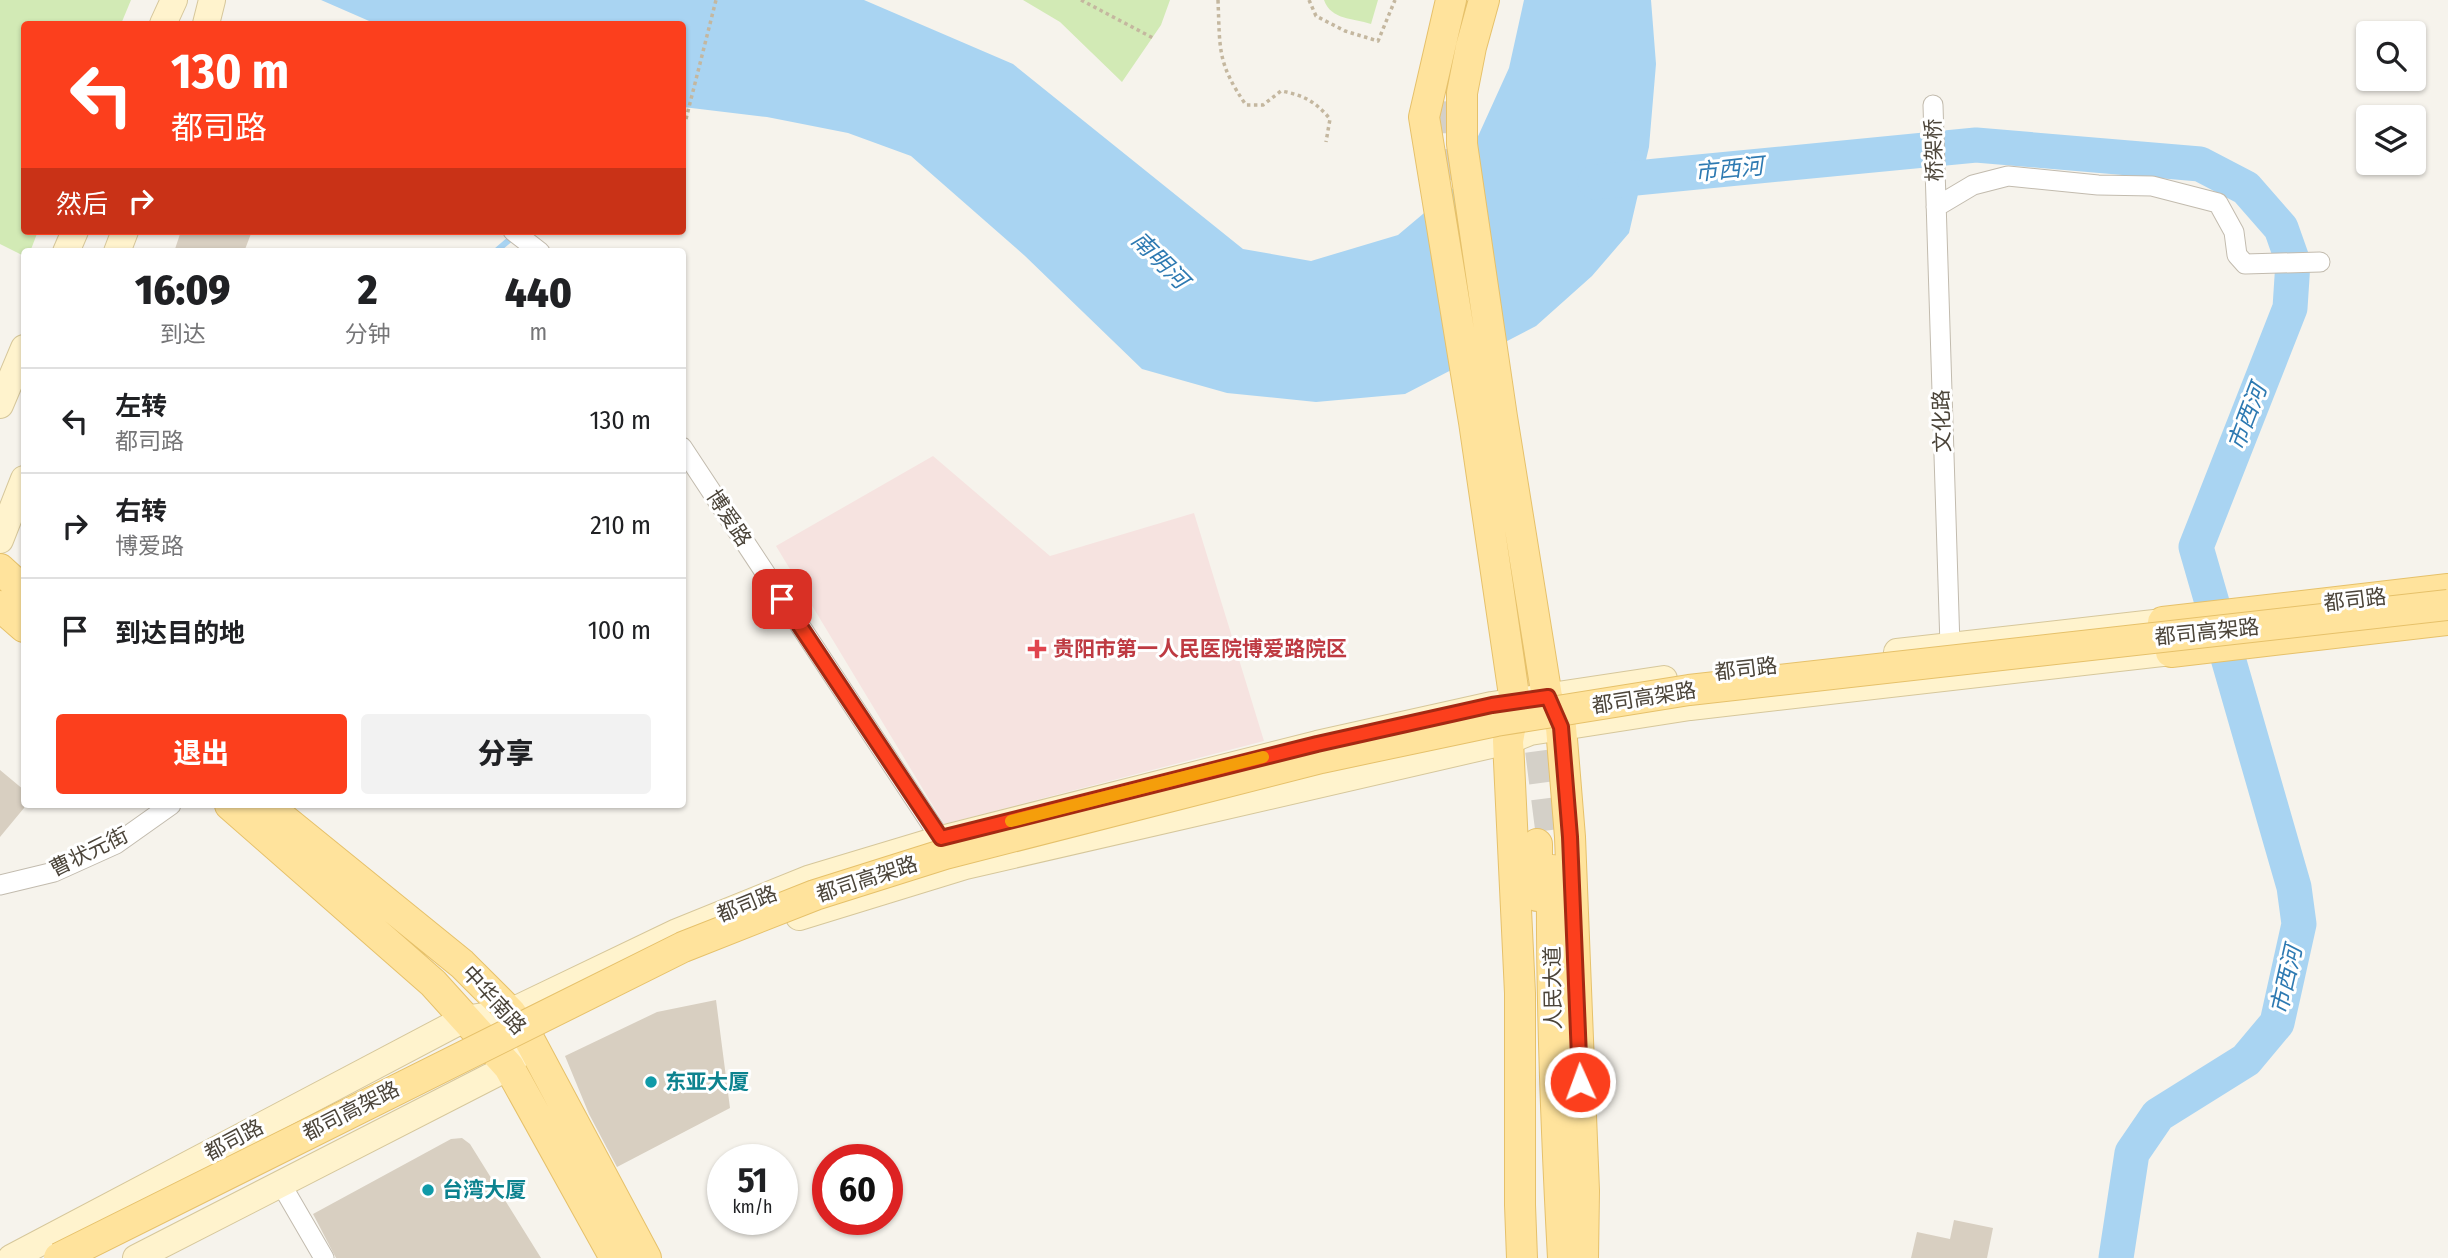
<!DOCTYPE html>
<html lang="zh">
<head>
<meta charset="utf-8">
<style>
	:root { --surface:#fff; --page:#f2f2f2; --text:#202124; --muted:#757577; --line:#e0e0e0; --accent:#fc3f1d }
	body { margin:0; font-family:"Fira Sans Condensed","Noto Sans SC",sans-serif; background:var(--page); color:var(--text); height:100vh; display:flex; flex-direction:column; font-size:26px; white-space:nowrap }
	* { box-sizing:border-box; margin:0 }
	p { font-size:23px; color:var(--muted) }
	.icon { flex:none; width:38px; height:38px; fill:none; stroke:currentColor; stroke-width:2; stroke-linecap:round; stroke-linejoin:round }
	.map { position:relative; flex:1; overflow:hidden }
	.panel { position:absolute; left:21px; top:248px; width:665px; height:560px; display:flex; flex-direction:column; background:var(--surface); border-radius:7px; box-shadow:0 2px 5px #0004 }
	.panel>* { flex:none }
	.guide { position:absolute; left:21px; top:21px; width:665px; height:214px; border-radius:7px; box-shadow:0 2px 5px #0004; background:#fc3f1d; color:#fff; overflow:hidden }
	.fabs { position:absolute; left:2356px; top:21px; display:grid; gap:14px }
	.fabs a { display:grid; place-items:center; width:70px; height:70px; border-radius:7px; background:var(--surface); box-shadow:0 2px 5px #0004; font-size:35px }
	.speed { position:absolute; left:707px; top:1144px; display:flex; gap:14px; font-size:35px; font-weight:700; text-align:center }
	.speed>* { display:grid; place-content:center; width:91px; height:91px; border-radius:50%; background:var(--surface); box-shadow:0 2px 5px #0004; line-height:1 }
	.speed small { font-size:18px; font-weight:400 }
	.speed .limit { border:10px solid #d22; background:#fff; color:#111 }
	.pin { position:absolute; display:grid; place-items:center; width:60px; height:60px; color:#fff; margin:-30px; border-radius:14px; box-shadow:0 4px 10px #0006 }
	.me { position:absolute; width:77px; margin:-38px; rotate:358deg; stroke-linejoin:round; filter:drop-shadow(0 0 5px #0008) }
	.turn { display:flex; align-items:center; gap:24px; height:147px; padding:0 35px; font-size:32px }
	.turn .icon { width:91px; height:91px; stroke-width:2.5 }
	.turn b { display:block; font-size:49px; line-height:60px }
	.then { display:flex; align-items:center; height:66px; padding:0 35px; background:#0003; gap:14px; font-size:26px }
	.eta { display:flex; justify-content:space-evenly; align-items:center; height:119px; text-align:center }
	.eta b { font-size:42px; font-weight:800; line-height:49px }
	.button { display:flex; gap:14px; margin-top:auto; padding:14px 35px }
	.button a { flex:1; height:80px; border-radius:7px; background:var(--accent); color:#fff; font-size:28px; font-weight:800; line-height:80px; text-align:center }
	.button a+a { background:var(--page); color:var(--text) }
	ul { padding:0; list-style:none }
	li { display:flex; align-items:center; gap:21px; height:105px; padding:0 35px; border-top:2px solid var(--line) }
	li div { flex:1 }
	li b { display:block; font-size:26px }
	li em { font-style:normal }
	.map>svg:first-child { display:block }
</style>
</head>
<body>
<div class="map">
<svg width="2448" height="1258" viewBox="0 0 2448 1258">
	<rect width="100%" height="100%" fill="#f6f3ec"/>
	<path fill="#f6e3e0" d="M933,456l117,100 144,-43 70,228 -320,83 -168,-278z"/>
	<path fill="#d2eab5" d="M0,0h131l-10,24h-97v207h14l-8,21h-6v4l-24,-12z
		M1023,0h147l-9,25 -39,57 -62,-60z
		M1324,0h54l-7,24c-18,-6 -40,-4 -47,-24z"/>
	<path fill="#a9d4f2" d="M321,0h543l149,64 230,185 68,12 87,-26 57,-48 54,-119 15,-68h127l5,64 -7,83 -20,86 -37,43 -56,50 -131,68 -89,8 -89,-9 -85,-24 -117,-113 -114,-100 -63,-23 -81,-16 -84,-10 -1,-83h-306z"/>
	<g fill="none" stroke-linecap="round" stroke-linejoin="round">
		<path stroke="#a9d4f2" stroke-width="6" d="M495,252l20,-17"/>
		<path stroke="#a9d4f2" stroke-width="35" d="M1595,182l381,-37 224,19 46,24 35,40 12,34 -3,46 -94,239 98,340 5,37 -22,99 -31,37 -88,55 -26,38 -16,105"/>
	</g>
	<path fill="#d8cfc1" d="M181,231h71l-8,21h-70z
		M0,770l24,20v18l-24,29z
		M716,1000l14,108 -113,59 -28,-53 -24,-58 92,-44z
		M462,1138l8,6 71,114h-205l-23,-44 138,-75z
		M1954,1220l39,8 -6,30h-76l6,-26 33,7z"/>
	<g fill="none" stroke-linecap="round" stroke-linejoin="round">
		<path stroke="#d4d0c8" stroke-width="32" stroke-dasharray="32 16" stroke-linecap="butt" d="M1445,181c-7,-43 -3,-93 6,-135 4,-15 11,-31 16,-46
			M1535,703l18,141"/>
		<g stroke="#c2bbae" stroke-width="21">
			<path id="minor" d="M1933,105l17,541
				M1936,207l37,-22 35,-9 90,9 54,1 66,17 16,29 3,23 8,9 75,-2
				M513,231l27,21
				M682,447l259,392 9,9
				M0,885l54,-13 62,-28 55,-39
				M281,1184l43,74"/>
		</g>
		<g stroke="#d6c79b" stroke-width="28">
			<path id="secondary" d="M163,24l11,-24
				M206,24l6,-24
				M66,252l9,-21
				M117,252l8,-21
				M0,405l24,-57
				M0,540l24,-61
				M1897,652l266,-30
				M799,917l166,-51 543,-125 22,-9 160,-25 481,-55
				M11,1258l453,-239 46,-7 167,-80 131,-53 133,-40 376,-95 175,-39 172,-26
				M136,1258l373,-191 11,-16"/>
		</g>
		<g stroke="#e6c16a" stroke-width="32">
			<path id="primary" d="M1451,0l-27,117 50,305 41,280 -7,39 12,252v212l2,53
				M1484,0l-13,47 -9,46v51l40,273 45,280 14,30 9,110 14,354 -1,67
				M0,569l24,22
				M0,606l24,21
				M2163,622l285,-33
				M2171,652l277,-32
				M230,805l203,178 76,84 106,191
				M266,805l196,159 48,48 19,27 117,219
				M1552,870c-1,130 4,259 11,388
				M1537,896v-52"/>
		</g>
		<path stroke="#c4b79f" stroke-width="3.5" stroke-dasharray="3.5 3.5" stroke-linecap="butt" d="M1081,0l72,38
			M1218,0c2,49 -1,63 28,105h17l18,-14c22,4 34,10 49,28l-4,23
			M1309,0l7,16 29,15 33,10 17,-41
			M686,119l30,-119"/>
		<use href="#minor" stroke="#fff" stroke-width="19"/>
		<use href="#secondary" stroke="#fff3cd" stroke-width="26"/>
		<use href="#primary" stroke="#ffe39c" stroke-width="30"/>
		<g stroke="#e6c16a" stroke-width="32" stroke-linecap="butt">
			<path id="primary-bridge" d="M59,1258l624,-311 132,-52 130,-41 376,-96 175,-37 193,-31 759,-85"/>
		</g>
		<use href="#primary-bridge" stroke="#ffe39c" stroke-width="30"/>
	</g>
	<g fill="none" stroke-linecap="round" stroke-linejoin="round">
		<g stroke="#a42913" stroke-width="18">
			<path id="route" d="M782,599l159,239 376,-94 175,-39 56,-8 13,30 9,110 10,245"/>
		</g>
		<use href="#route" stroke="#fc3f1d" stroke-width="12"/>
		<path stroke="#f59e0b" stroke-width="12" d="M1011,821l252,-64"/>
	</g>
	<path fill="#e0444e" stroke="#fff" stroke-width="2.5" d="M1033.5 638.5h7v7h7v7h-7v7h-7v-7h-7v-7h7z"/>
	<g fill="#0f9aa8" stroke="#fff" stroke-width="2.5">
		<circle cx="651" cy="1082" r="7"/>
		<circle cx="428" cy="1190" r="7"/>
	</g>
	<g text-anchor="middle" dominant-baseline="central" stroke-width="6" stroke-linejoin="round" paint-order="stroke">
		<g font-size="21" fill="#4b4439" stroke="#fff">
			<text transform="translate(1934 150) rotate(-92)">桥架桥</text>
			<text transform="translate(1942 421) rotate(-92)">文化路</text>
			<text transform="translate(729 518) rotate(57)">博爱路</text>
			<text transform="translate(2355 600) rotate(-7)">都司路</text>
			<text transform="translate(2207 632) rotate(-6)">都司高架路</text>
			<text transform="translate(1746 669) rotate(-7)">都司路</text>
			<text transform="translate(1644 698) rotate(-9)">都司高架路</text>
			<text transform="translate(89 852) rotate(-26)">曹状元街</text>
			<text transform="translate(867 879) rotate(-18)">都司高架路</text>
			<text transform="translate(747 904) rotate(-22)">都司路</text>
			<text transform="translate(1553 988) rotate(-91)">人民大道</text>
			<text transform="translate(494 1000) rotate(48)">中华南路</text>
			<text transform="translate(351 1111) rotate(-27)">都司高架路</text>
			<text transform="translate(234 1140) rotate(-28)">都司路</text>
		</g>
		<g font-size="21" font-weight="bold" fill="#be3a42" stroke="#fff" text-anchor="start">
			<text x="1053" y="649">贵阳市第一人民医院博爱路院区</text>
		</g>
		<g font-size="21" font-weight="bold" fill="#0d838f" stroke="#fff" text-anchor="start">
			<text x="665" y="1082">东亚大厦</text>
			<text x="442" y="1190">台湾大厦</text>
		</g>
		<g font-size="23" font-style="italic" fill="#2e7ab2" stroke="#fff">
			<text transform="translate(1729 169) rotate(-6)">市西河</text>
			<text transform="translate(1160 260) rotate(45)">南明河</text>
			<text transform="translate(2247 417) rotate(-69)">市西河</text>
			<text transform="translate(2286 980) rotate(-77)">市西河</text>
		</g>
	</g>
</svg>
<div class="fabs">
<a><svg class="icon" aria-label="search" viewBox="0 0 24 24"><circle cx="10" cy="10" r="6"/><path d="M15 15l6 6"/></svg></a>
<a><svg class="icon" aria-label="layers" viewBox="0 0 24 24"><path d="M12 4l9 5-9 5-9-5zM3 14l9 5 9-5"/></svg></a>
</div>
<div class="speed"><div>51<small>km/h</small></div><div class="limit">60</div></div>
<div class="pin" style="left:782px;top:599px;background:#d93025"><svg class="icon" aria-label="arrive" viewBox="0 0 24 24"><path d="M6 21V4h12l-3 4 3 4H6"/></svg></div>
<svg class="me" style="left:1580px;top:1082px" viewBox="-20 -20 40 40"><circle r="17" fill="#fc3f1d" stroke="#fff" stroke-width="3"/><path d="M0-11L8 9 0 5-8 9z" fill="#fff"/></svg>
<div class="guide">
<div class="turn"><svg class="icon" aria-label="left" viewBox="0 0 24 24"><path d="M17 20v-9H6M10 6l-5 5 5 5"/></svg><div><b>130 m</b>都司路</div></div>
<div class="then">然后<svg class="icon" aria-label="right" viewBox="0 0 24 24"><path d="M7 20v-9h11M14 6l5 5-5 5"/></svg></div>
</div>
<section class="panel">
<div class="eta">
<div><b>16:09</b><p>到达</p></div>
<div><b>2</b><p>分钟</p></div>
<div><b>440</b><p>m</p></div>
</div>
<ul>
<li><svg class="icon" aria-label="left" viewBox="0 0 24 24"><path d="M17 20v-9H6M10 6l-5 5 5 5"/></svg><div><b>左转</b><p>都司路</p></div><em>130 m</em></li>
<li><svg class="icon" aria-label="right" viewBox="0 0 24 24"><path d="M7 20v-9h11M14 6l5 5-5 5"/></svg><div><b>右转</b><p>博爱路</p></div><em>210 m</em></li>
<li><svg class="icon" aria-label="arrive" viewBox="0 0 24 24"><path d="M6 21V4h12l-3 4 3 4H6"/></svg><div><b>到达目的地</b></div><em>100 m</em></li>
</ul>
<div class="button"><a>退出</a><a>分享</a></div>
</section>
</div>
</body>
</html>
